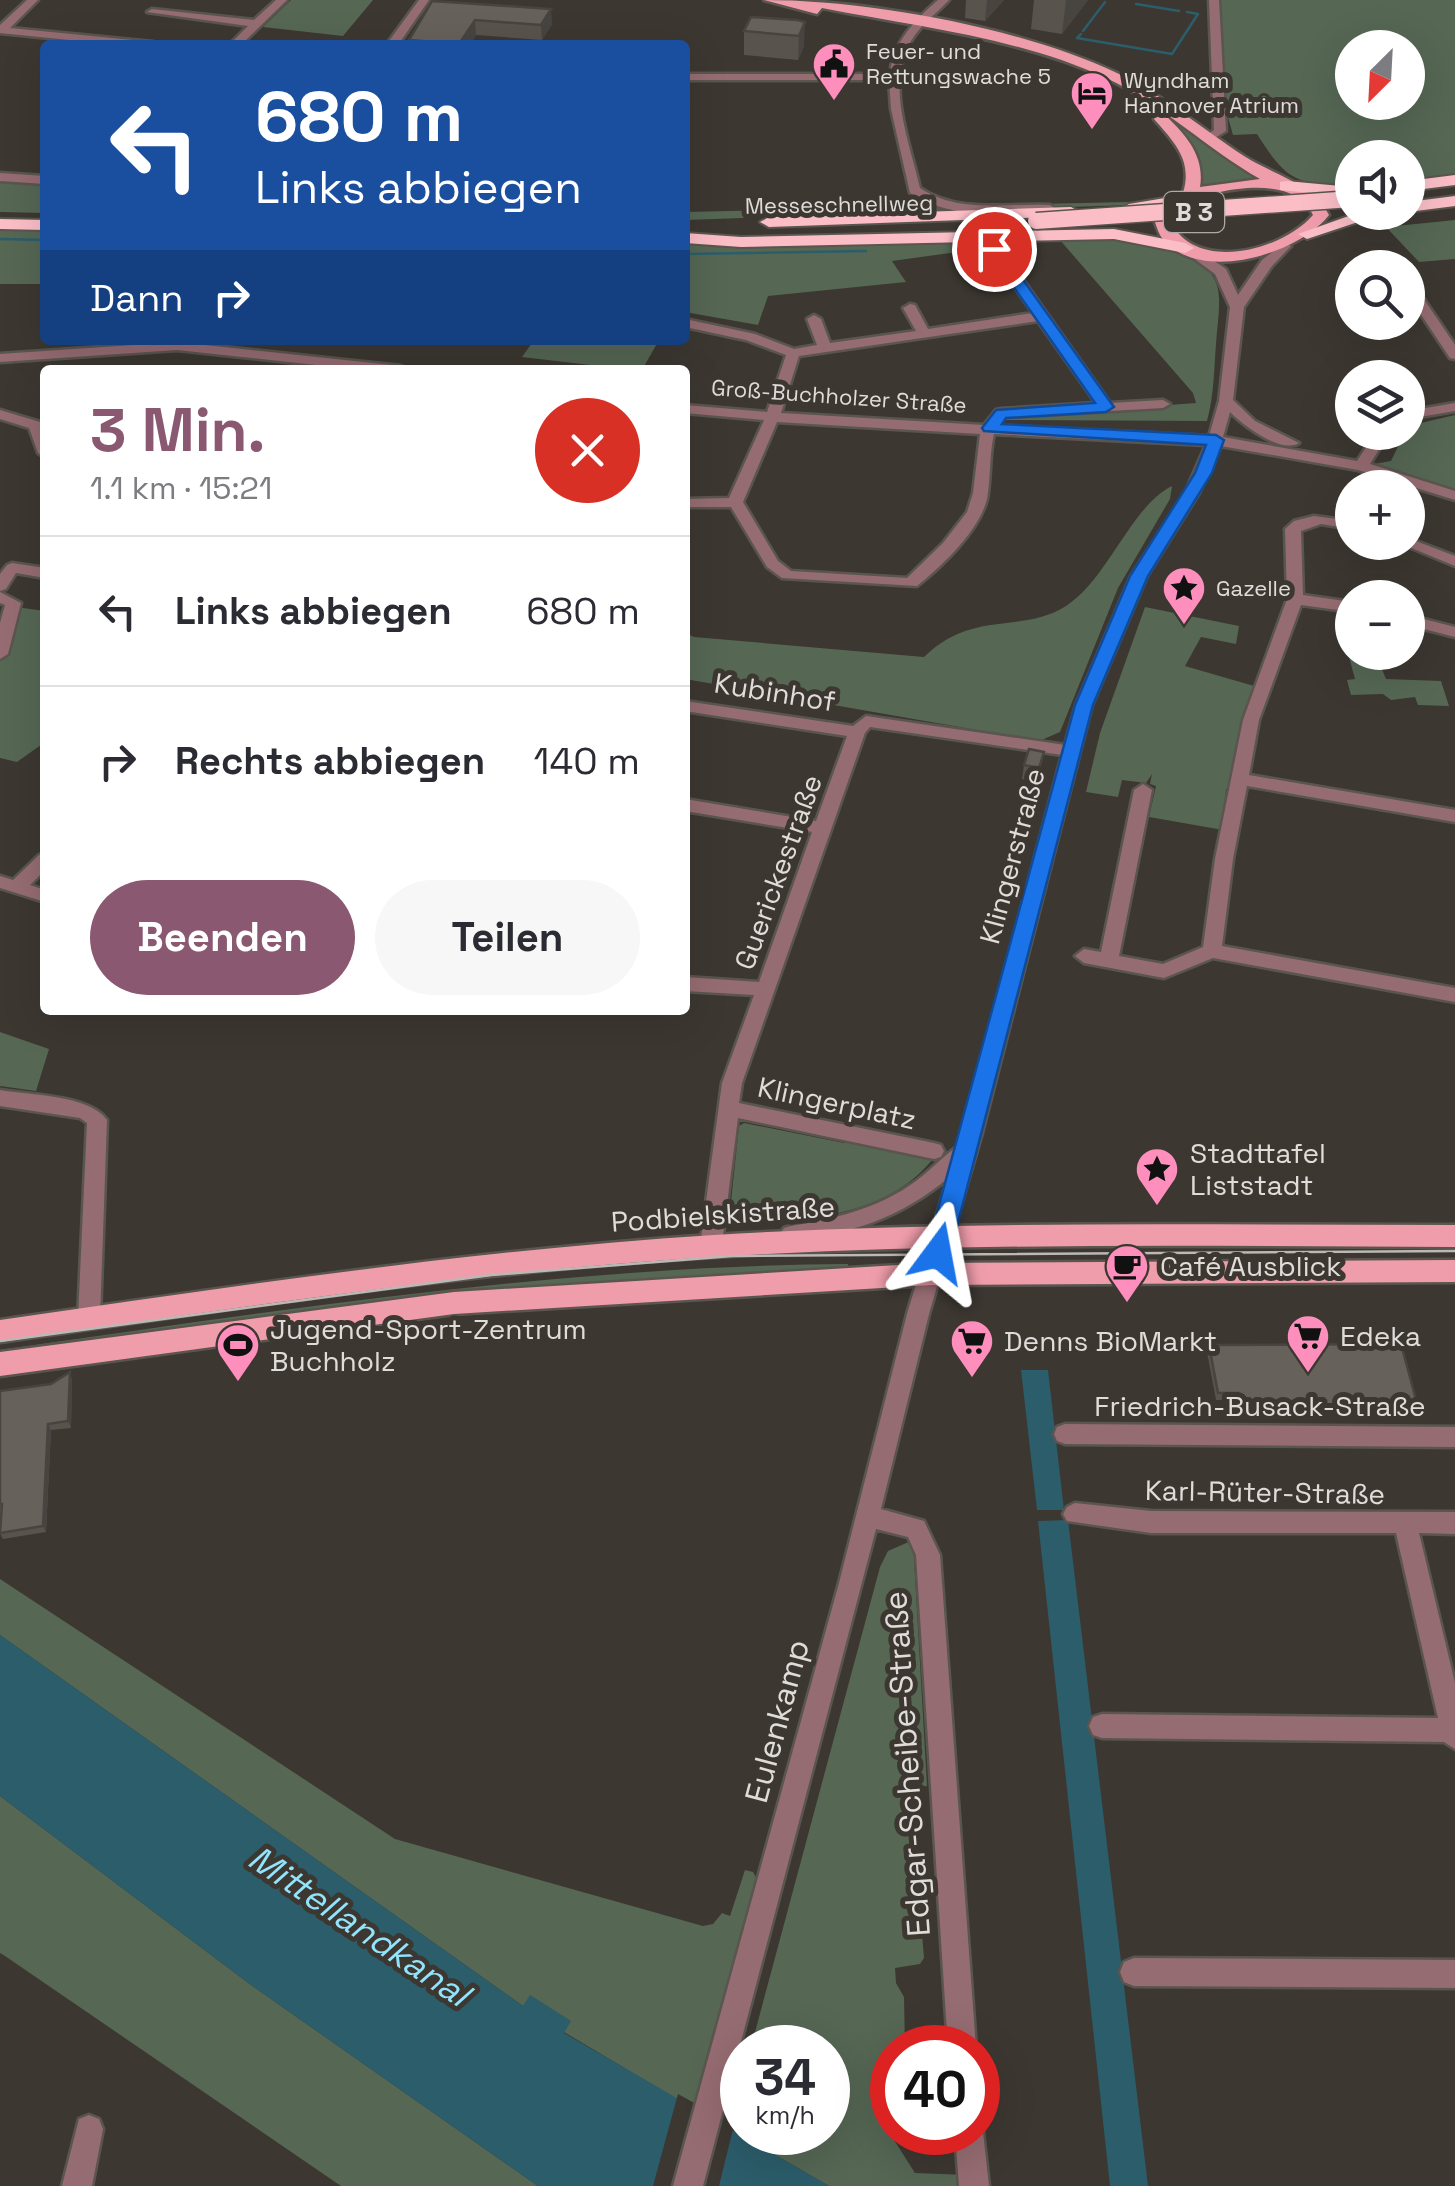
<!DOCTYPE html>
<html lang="de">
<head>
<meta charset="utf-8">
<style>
	:root { --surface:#fff; --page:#f7f7f7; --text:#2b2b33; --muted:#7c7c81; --line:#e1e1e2; --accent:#8a5870 }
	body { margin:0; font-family:"Space Grotesk",sans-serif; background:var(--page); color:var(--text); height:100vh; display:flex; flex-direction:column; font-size:38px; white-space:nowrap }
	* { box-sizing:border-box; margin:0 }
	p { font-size:32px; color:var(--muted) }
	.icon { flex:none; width:55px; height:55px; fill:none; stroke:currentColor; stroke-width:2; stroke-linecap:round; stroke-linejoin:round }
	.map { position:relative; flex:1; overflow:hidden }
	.sheet { position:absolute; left:40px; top:365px; width:650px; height:650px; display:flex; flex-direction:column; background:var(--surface); border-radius:10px; box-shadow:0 10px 40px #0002 }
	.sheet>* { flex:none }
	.guide { position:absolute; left:40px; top:40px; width:650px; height:305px; border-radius:10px; box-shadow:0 10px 40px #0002; background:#1a4fa0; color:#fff; overflow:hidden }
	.needle { width:65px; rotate:204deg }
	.controls { position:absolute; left:1335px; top:30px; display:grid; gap:20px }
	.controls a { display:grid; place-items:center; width:90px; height:90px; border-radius:50%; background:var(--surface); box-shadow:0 10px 40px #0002; font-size:50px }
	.speed { position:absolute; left:720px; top:2025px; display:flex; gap:20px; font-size:50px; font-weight:700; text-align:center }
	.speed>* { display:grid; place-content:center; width:130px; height:130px; border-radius:50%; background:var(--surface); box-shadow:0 10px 40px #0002; line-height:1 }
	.speed small { font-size:25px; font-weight:400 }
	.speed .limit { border:15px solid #d22; background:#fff; color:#111 }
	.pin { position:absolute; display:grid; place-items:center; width:85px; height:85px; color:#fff; margin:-42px; border:5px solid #fff; border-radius:50%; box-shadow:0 2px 10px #0007 }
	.me { position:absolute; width:110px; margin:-55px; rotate:13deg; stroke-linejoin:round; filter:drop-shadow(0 0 8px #0008) }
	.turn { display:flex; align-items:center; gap:35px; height:210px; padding:0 50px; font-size:45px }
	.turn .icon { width:130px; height:130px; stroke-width:2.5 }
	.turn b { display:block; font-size:70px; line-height:85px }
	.then { display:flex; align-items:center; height:95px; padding:0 50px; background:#0003; gap:20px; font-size:38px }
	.round { display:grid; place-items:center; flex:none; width:105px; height:105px; border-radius:52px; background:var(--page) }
	.headline { display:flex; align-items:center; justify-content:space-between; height:170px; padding:0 50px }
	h1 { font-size:60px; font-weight:600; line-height:75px; color:var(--accent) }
	.button { display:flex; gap:20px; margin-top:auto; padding:20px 50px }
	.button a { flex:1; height:115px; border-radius:60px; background:var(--accent); color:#fff; font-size:40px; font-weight:600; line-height:115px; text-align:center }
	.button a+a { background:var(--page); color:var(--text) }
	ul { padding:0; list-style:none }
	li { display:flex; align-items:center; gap:30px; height:150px; padding:0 50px; border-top:2px solid var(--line) }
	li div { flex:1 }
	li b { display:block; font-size:38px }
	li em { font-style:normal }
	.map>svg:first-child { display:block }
</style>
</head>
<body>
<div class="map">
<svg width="1455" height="2186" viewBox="0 0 1455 2186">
	<rect width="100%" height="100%" fill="#3c3731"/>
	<path fill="#566754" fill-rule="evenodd" d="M291,0h82l-30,36 -80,-9z
		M1220,0h235v176l-47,4v-22h-56v25c-55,4 -66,-3 -95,-49l-24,1 -6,-21zM1352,48h56v54h-56z
		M942,32l50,9 94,26 51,24 86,66 38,21 -59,9c8,-101 -187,-139 -260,-155z
		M0,177l45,3v33l-45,-1z
		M1128,202l3,3 -446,15v-8z
		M1455,220v39l-36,3 -33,-35z
		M0,228l45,2v54h-45z
		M1104,238c32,3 106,10 114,51 3,17 -1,37 -2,55 -2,25 -2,52 -9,77l-203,-1 1,-3 191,-14 -3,-10 -134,-154z
		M972,241v9l-80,11 14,21 -138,14 -10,29 -73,-13v-67z
		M534,340h125l-17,30h-9l-111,-13z
		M1455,415v81l-92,-30 28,-5 17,-35z
		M1172,486l-2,13 -52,89 -58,144 -21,9 -354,-62v-46l9,4 230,20c48,-48 99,-23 142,-51 42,-27 65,-100 106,-120z
		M8,606l37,5v131l-28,20 -17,-4v-116z
		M1145,607l94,19 -3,18 -35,-7 -16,29 69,20 -23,103h-5l-3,41 -74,-13 7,-31 -6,-2 2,-10 -6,9 -24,-3 -4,17 -32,-5 14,-59z
		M1349,657h28l9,22 55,2 8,25 -31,-1 -3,-8 -24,3 -8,-6 -32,1 -4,-15 8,-1z
		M0,1032l49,17 -13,42 -36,-5z
		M744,1123l100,20 16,-2 75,15c-45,61 -136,68 -206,64l10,-94z
		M848,1264v4l-211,13 -637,76v-7c281,-40 563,-84 848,-86z
		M913,1540l14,246 -17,2 14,170 -4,6 -25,4 1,15 8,14 1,50 -13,1v81h-5l28,44 52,2 1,11h-139l-90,-52 3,-18v16h86v-84l-77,-1 129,-480 8,-16z
		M0,1579l395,260 308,87 10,-2 9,-11 8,3 15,-46 8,2 4,7 -62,231 -131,-78 6,-11 -39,-25 -8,10 -523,-371z
		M0,1796l251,189 287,201h-197l-336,-230 -5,-3z"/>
	<path fill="#2c5d6b" d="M1021,1370h27l16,140h-27z
		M1068,1520l80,666h-38l-72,-665z
		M0,1635l523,371 7,-11 41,26 -7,12 265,153h-291l-287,-201 -251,-189z"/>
	<path fill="#3c3731" d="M678,2094l56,31 -15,61h-66z"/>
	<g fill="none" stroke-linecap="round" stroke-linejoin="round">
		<path stroke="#2c5d6b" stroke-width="2.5" d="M1136,4l43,7
			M1083,31l22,-29
			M1081,34l-4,4 95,16 26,-40 -11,-2
			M0,239l45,1
			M685,254l181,-3"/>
		<g stroke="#5a554f" stroke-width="5">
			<path id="minor" d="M27,0h11l-28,28 143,14 6,3h-40l-119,-12v-8z
				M276,0h11l-46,45h-12l19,-19 -101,-14 5,-3 102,11z
				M419,0h10l-31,45h-12z
				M938,0h11c-13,14 -28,24 -38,41 -26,43 -1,102 9,147 39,26 86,15 130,17l6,4 -2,3c-46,5 -104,7 -144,-19l-19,-84 -2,-29h-204v-6h205c3,-32 25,-54 48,-74z
				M1209,0h10l7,131 -19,12 -6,-4 13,-9z
				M0,173l45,3v8l-45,-3z
				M1285,242l6,4 -19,20 -28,41 -11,93 22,21 44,22c-18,11 -55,-17 -69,-31l-7,25 134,24 19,-29h14l-20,32 85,27v9l-97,-30 -137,-24 -22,47 -52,83 -55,129 -110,428 -53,181 -48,195 43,12 16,34 36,493h-28l-32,-493 -8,-18 -32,-8 -173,657h-30l166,-603 68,-269 41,-136c-47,40 -97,55 -157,64l-7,-2 -4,-6 4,-6 7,-2c45,-8 87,-17 125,-45 15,-11 27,-25 42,-35l104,-391 -192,-28 -5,6 -123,350 -3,20 195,40 7,2 3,6 -3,6 -7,2 -196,-41 -15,117 8,3 3,6 -3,6 -20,5 -8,-3 -3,-6 22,-163 32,-88 -69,-4v-14l74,5 53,-150 -127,-21v-12l131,22 31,-85 -162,-25v-10l168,25 13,-10 199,29 11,-40 55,-129 54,-83 21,-48 -212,-11c-5,21 -3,44 -7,65 -8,32 -45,67 -70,87l-135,-8 -15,-11 -36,-60h-46v-8l44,-1 35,-78 -79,-7v-8l82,7 19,-57 -40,-15 -61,-13v-8l70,15 39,15 23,-4 -10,-26 7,-4 7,4 9,24 86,-12 -13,-23 7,-4 5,1 13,24 105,-16 -45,-64 6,-4 5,1 111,157 53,-3 7,4 -7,4 -158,9 -7,9 211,10 10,-35 11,-94 -15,-33 -34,-25 11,-3 34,23 12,26 24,-35zM1038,321l58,82 -95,6 -5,1 -12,15 -203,-12 18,-57zM777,422l203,12 -7,59 -6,19 -24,31 -36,35 -116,-7 -13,-10 -35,-59z
				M1408,282l5,1 42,62v14l-5,-1 -42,-63z
				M177,342l224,24 7,4h-46l-185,-20 -177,12v-8z
				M1455,403v8l-47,8v-8z
				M0,410l40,12 5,11v24l-7,-4 -9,-25 -29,-9z
				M1314,516l38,5v8l-31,-5 -20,7 2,64 49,7v10l-51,-7 -42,115 -10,55 206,35v12l-208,-36 -14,73 -11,87 233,42v14l-242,-44 -49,20 -80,-15 -9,-7 9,-7 17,3 33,-162 9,-6 9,6 -33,166 44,8 40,-17 12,-88 28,-139 44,-121 -2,-70 9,-8z
				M1408,538l47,18v10l-58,-24h11z
				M12,563l33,5v10l-29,-5 -10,16 -6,2v-17l7,-9z
				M0,592l21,11 -13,51 -8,5v-36l5,-18 -5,-2z
				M1408,615l47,12v10l-47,-12z
				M45,853v17l-15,15 15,5v12l-45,-14v-12l13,4 26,-25z
				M0,1090c29,5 90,5 107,30l-7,198 -3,6 -8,3 -8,-3 -3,-6 9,-195 -7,-5 -80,-12z
				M1065,1424l390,3v20l-390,-3 -8,-3 -3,-7 3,-7z
				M1075,1503l76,8 304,1v22l-36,-1 36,150v66l-11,-7 -342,-4 -9,-3 -4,-9 4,-9 9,-3 336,4 -42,-185h-245l-84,-12 -4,-7 4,-7z
				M1134,1958l321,2v28l-321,-2 -10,-4 -4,-10 4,-10z
				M89,2115l10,4 4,10 -11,57h-30l17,-67z
				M978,2121l5,11 6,54h-30l-4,-54h23z"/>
		</g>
		<g stroke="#5a554f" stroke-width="5">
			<path id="major" d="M764,0c104,0 255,27 353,73 46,22 84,55 127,83 28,18 70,28 85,59 -30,39 -130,70 -167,23 -4,-5 -6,-14 -9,-21l30,-24c10,-33 -9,-51 -29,-74l2,-3h10c21,20 39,41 34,71l60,-8c-53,-30 -98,-75 -154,-101 -89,-41 -188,-51 -284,-70l-5,6zM1238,189c27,-3 62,-2 75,26 -32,37 -121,59 -144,3 19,-19 43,-26 69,-29z
				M1455,1225v22c-247,-1 -495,-5 -741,10 -240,14 -477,51 -714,85v-22c237,-34 474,-70 714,-85 246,-15 494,-10 741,-10z
				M1455,1260v22l-524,3 -477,29 -454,62v-24l454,-60 477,-29z"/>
		</g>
		<g stroke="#5a554f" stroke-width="4">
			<path id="highway" d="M1455,175v10l-47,6v-10z
				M1286,181l66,6v10l-72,-7v-8z
				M1177,196l6,1v8l-54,9 -9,-5 9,-5z
				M1455,196v10l-47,6v-10z
				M1071,207l9,5 -3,4 -308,11 -9,-5 9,-5z
				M1360,212h28l-81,27 -9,-5z
				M0,219l45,1v10l-45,-1z
				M1114,229l71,14 9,5 -9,5 -71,-14 -373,8 -56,-4v-10l56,4z"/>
		</g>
		<use href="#minor" fill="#956c72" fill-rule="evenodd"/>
		<use href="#major" fill="#f09dab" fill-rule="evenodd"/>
		<use href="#highway" fill="#fbbec7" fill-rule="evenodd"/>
		<path stroke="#bcb8b5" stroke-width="2.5" d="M0,1341l491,-66 241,-19 723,-5"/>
		<g stroke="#5a554f" stroke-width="19" stroke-linecap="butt">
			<path id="highway-bridge" d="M1036,221l316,-22"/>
		</g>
		<use href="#highway-bridge" stroke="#fbbec7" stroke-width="16"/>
	</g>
	<path fill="#59534e" d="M966,0h38l-19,21 -20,-3z
		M1034,0h54l-26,34 -31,-5z
		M432,1l120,23 -10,16 -66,-5 -6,10h-60l-1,-5z
		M797,20l7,26 -6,14 -54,-5v-24z
		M1044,752l-7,30 -15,-3 2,-14z
		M1209,1345l209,62 -3,6 -176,1 -3,-14h-20l-9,-48z
		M72,1379l-1,49 -20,2 -5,102 -43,7 -3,-6v-142l35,-4z"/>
	<path fill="#484440" d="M987,0h17l-19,21z
		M1066,0h22l-26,34z
		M551,9l1,15 -10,16 -1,-15z
		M475,20l1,15 -6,10h-11z
		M805,22l-1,24 -6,14 1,-24z
		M70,1372l2,7 -1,49 -3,-7z
		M48,1424l3,6 -5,102 -3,-6z"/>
	<path fill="#67615b" stroke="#484440" stroke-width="2.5" d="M432,1l119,8 -10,16 -66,-5 -16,24 -50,-4z
		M751,17l46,3 8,2 -6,14 -55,-5z
		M1029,749l15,3 -5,16 -15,-3z
		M1401,1344l17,63 -177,1 -3,-15h-20l-9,-48z
		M70,1372l-2,49 -20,3 -5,102 -43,7 2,-29h-2v-113l51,-7z"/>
	<path fill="#1a73e8" stroke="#114b97" stroke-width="2.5" d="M989,246h10l115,161 -8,5 -100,6 -4,6 214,11 8,5 -12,33 -64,103 -55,129 -143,548 -3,7h-17l-4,-7 149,-548 55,-129 65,-103 11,-28 -222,-14 -2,-3 14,-18 99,-7 -108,-154z"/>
	<defs>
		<g id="civic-pin" transform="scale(2.25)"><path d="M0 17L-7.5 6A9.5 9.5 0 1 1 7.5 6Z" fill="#fe8ebb" stroke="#3c3731"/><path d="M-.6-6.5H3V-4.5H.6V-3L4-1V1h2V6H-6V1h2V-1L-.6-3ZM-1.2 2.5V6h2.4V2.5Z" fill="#111"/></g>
		<g id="hotel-pin" transform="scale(2.25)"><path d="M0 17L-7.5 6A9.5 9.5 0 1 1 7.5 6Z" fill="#fe8ebb" stroke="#3c3731"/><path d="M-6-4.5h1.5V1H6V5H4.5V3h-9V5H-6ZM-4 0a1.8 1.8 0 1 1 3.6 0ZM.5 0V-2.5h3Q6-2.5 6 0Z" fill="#111"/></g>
		<g id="sight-pin" transform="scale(2.25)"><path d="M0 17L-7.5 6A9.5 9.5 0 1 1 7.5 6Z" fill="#fe8ebb" stroke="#3c3731"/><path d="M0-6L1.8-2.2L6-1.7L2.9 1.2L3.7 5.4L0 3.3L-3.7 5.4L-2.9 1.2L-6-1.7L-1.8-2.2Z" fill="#111"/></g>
		<g id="cafe-pin" transform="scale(2.25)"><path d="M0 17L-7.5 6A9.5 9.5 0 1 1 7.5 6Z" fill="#fe8ebb" stroke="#3c3731"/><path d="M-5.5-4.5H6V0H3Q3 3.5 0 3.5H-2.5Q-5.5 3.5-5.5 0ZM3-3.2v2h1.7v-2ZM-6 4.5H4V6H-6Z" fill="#111"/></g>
		<g id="supermarket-pin" transform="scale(2.25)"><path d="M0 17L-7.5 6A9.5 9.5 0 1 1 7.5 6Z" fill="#fe8ebb" stroke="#3c3731"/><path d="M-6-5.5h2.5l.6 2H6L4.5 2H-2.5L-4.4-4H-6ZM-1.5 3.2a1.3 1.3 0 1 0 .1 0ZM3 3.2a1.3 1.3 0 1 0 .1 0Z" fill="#111"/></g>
		<g id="stadium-pin" transform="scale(2.25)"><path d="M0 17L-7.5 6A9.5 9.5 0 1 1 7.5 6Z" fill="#fe8ebb" stroke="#3c3731"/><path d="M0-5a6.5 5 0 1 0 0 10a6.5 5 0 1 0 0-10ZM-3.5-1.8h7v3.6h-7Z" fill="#111"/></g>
	</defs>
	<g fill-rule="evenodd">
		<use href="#civic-pin" x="834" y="64"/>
		<use href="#hotel-pin" x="1092" y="93"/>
		<use href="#sight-pin" x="1184" y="588"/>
		<use href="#sight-pin" x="1157" y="1169"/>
		<use href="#cafe-pin" x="1127" y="1266"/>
		<use href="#supermarket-pin" x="1308" y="1336"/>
		<use href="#supermarket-pin" x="972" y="1341"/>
		<use href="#stadium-pin" x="238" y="1345"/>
	</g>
	<g text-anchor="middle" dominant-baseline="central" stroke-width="10" stroke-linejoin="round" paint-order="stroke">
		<g font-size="22" fill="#e0dcd9" stroke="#3c3731" text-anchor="start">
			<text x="866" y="51">Feuer- und<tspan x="866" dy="25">Rettungswache 5</tspan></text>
			<text x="1124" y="80">Wyndham<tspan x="1124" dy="25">Hannover Atrium</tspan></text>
			<text x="1216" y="588">Gazelle</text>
		</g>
		<g font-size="22" fill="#e0dcd9" stroke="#3c3731">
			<text transform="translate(839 204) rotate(-1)">Messeschnellweg</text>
			<text transform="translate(839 396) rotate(4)">Groß-Buchholzer Straße</text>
		</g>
		<rect fill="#3c3731" stroke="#afaaa7" stroke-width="2.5" x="1164" y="192" width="60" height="40" rx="8"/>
		<g font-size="25" font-weight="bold" fill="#e0dcd9">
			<text x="1194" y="212">B 3</text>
		</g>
		<g font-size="28" fill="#e0dcd9" stroke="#3c3731">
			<text transform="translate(775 692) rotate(9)">Kubinhof</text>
			<text transform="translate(1012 856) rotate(-75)">Klingerstraße</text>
			<text transform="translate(778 872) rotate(-70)">Guerickestraße</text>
			<text transform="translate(837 1103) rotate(12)">Klingerplatz</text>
			<text transform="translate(723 1214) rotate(-4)">Podbielskistraße</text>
			<text x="1260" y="1406">Friedrich-Busack-Straße</text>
			<text transform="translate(1265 1492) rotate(1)">Karl-Rüter-Straße</text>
		</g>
		<g font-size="28" fill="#e0dcd9" stroke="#3c3731" text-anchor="start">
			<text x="1190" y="1153">Stadttafel<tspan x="1190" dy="32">Liststadt</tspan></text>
			<text x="1160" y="1266">Café Ausblick</text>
			<text x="270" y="1329">Jugend-Sport-Zentrum<tspan x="270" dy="32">Buchholz</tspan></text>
			<text x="1340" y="1336">Edeka</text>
			<text x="1004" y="1341">Denns BioMarkt</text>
		</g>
		<g font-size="32" fill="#e0dcd9" stroke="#3c3731">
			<text transform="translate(777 1721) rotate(-75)">Eulenkamp</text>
			<text transform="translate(907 1764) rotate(-94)">Edgar-Scheibe-Straße</text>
		</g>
		<g font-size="35" font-style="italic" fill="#91e4fc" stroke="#3c3731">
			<text transform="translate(359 1926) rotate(34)">Mittellandkanal</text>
		</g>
	</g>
</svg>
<div class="controls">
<a><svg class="needle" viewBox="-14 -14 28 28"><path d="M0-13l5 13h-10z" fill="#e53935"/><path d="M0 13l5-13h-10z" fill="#7c7c81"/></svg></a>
<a><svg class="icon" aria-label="sound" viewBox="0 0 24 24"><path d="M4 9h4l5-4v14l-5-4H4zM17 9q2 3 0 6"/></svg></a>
<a><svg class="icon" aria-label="search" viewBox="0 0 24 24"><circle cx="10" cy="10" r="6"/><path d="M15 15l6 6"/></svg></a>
<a><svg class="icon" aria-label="layers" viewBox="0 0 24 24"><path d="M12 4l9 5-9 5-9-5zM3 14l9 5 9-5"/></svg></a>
<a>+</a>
<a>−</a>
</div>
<div class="speed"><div>34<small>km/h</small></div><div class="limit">40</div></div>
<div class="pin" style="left:994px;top:249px;background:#d93025"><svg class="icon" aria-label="arrive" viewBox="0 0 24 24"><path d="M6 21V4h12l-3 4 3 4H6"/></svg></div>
<svg class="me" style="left:938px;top:1253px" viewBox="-20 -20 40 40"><path d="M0-17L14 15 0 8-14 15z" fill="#1a73e8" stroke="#fff" stroke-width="4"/></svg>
<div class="guide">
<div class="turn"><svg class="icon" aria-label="left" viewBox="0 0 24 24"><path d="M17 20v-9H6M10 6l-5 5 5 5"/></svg><div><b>680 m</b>Links abbiegen</div></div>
<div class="then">Dann<svg class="icon" aria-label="right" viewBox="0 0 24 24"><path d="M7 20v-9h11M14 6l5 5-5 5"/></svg></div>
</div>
<section class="sheet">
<div class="headline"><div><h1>3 Min.</h1><p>1.1 km · 15:21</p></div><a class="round" style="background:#d93025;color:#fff"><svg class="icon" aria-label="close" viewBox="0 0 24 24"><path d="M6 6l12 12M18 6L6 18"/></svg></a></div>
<ul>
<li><svg class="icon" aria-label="left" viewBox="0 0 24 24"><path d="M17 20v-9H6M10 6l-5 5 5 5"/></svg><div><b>Links abbiegen</b></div><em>680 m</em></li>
<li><svg class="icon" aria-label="right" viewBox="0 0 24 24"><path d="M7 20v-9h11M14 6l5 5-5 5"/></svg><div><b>Rechts abbiegen</b></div><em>140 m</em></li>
</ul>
<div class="button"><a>Beenden</a><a>Teilen</a></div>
</section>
</div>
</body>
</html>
